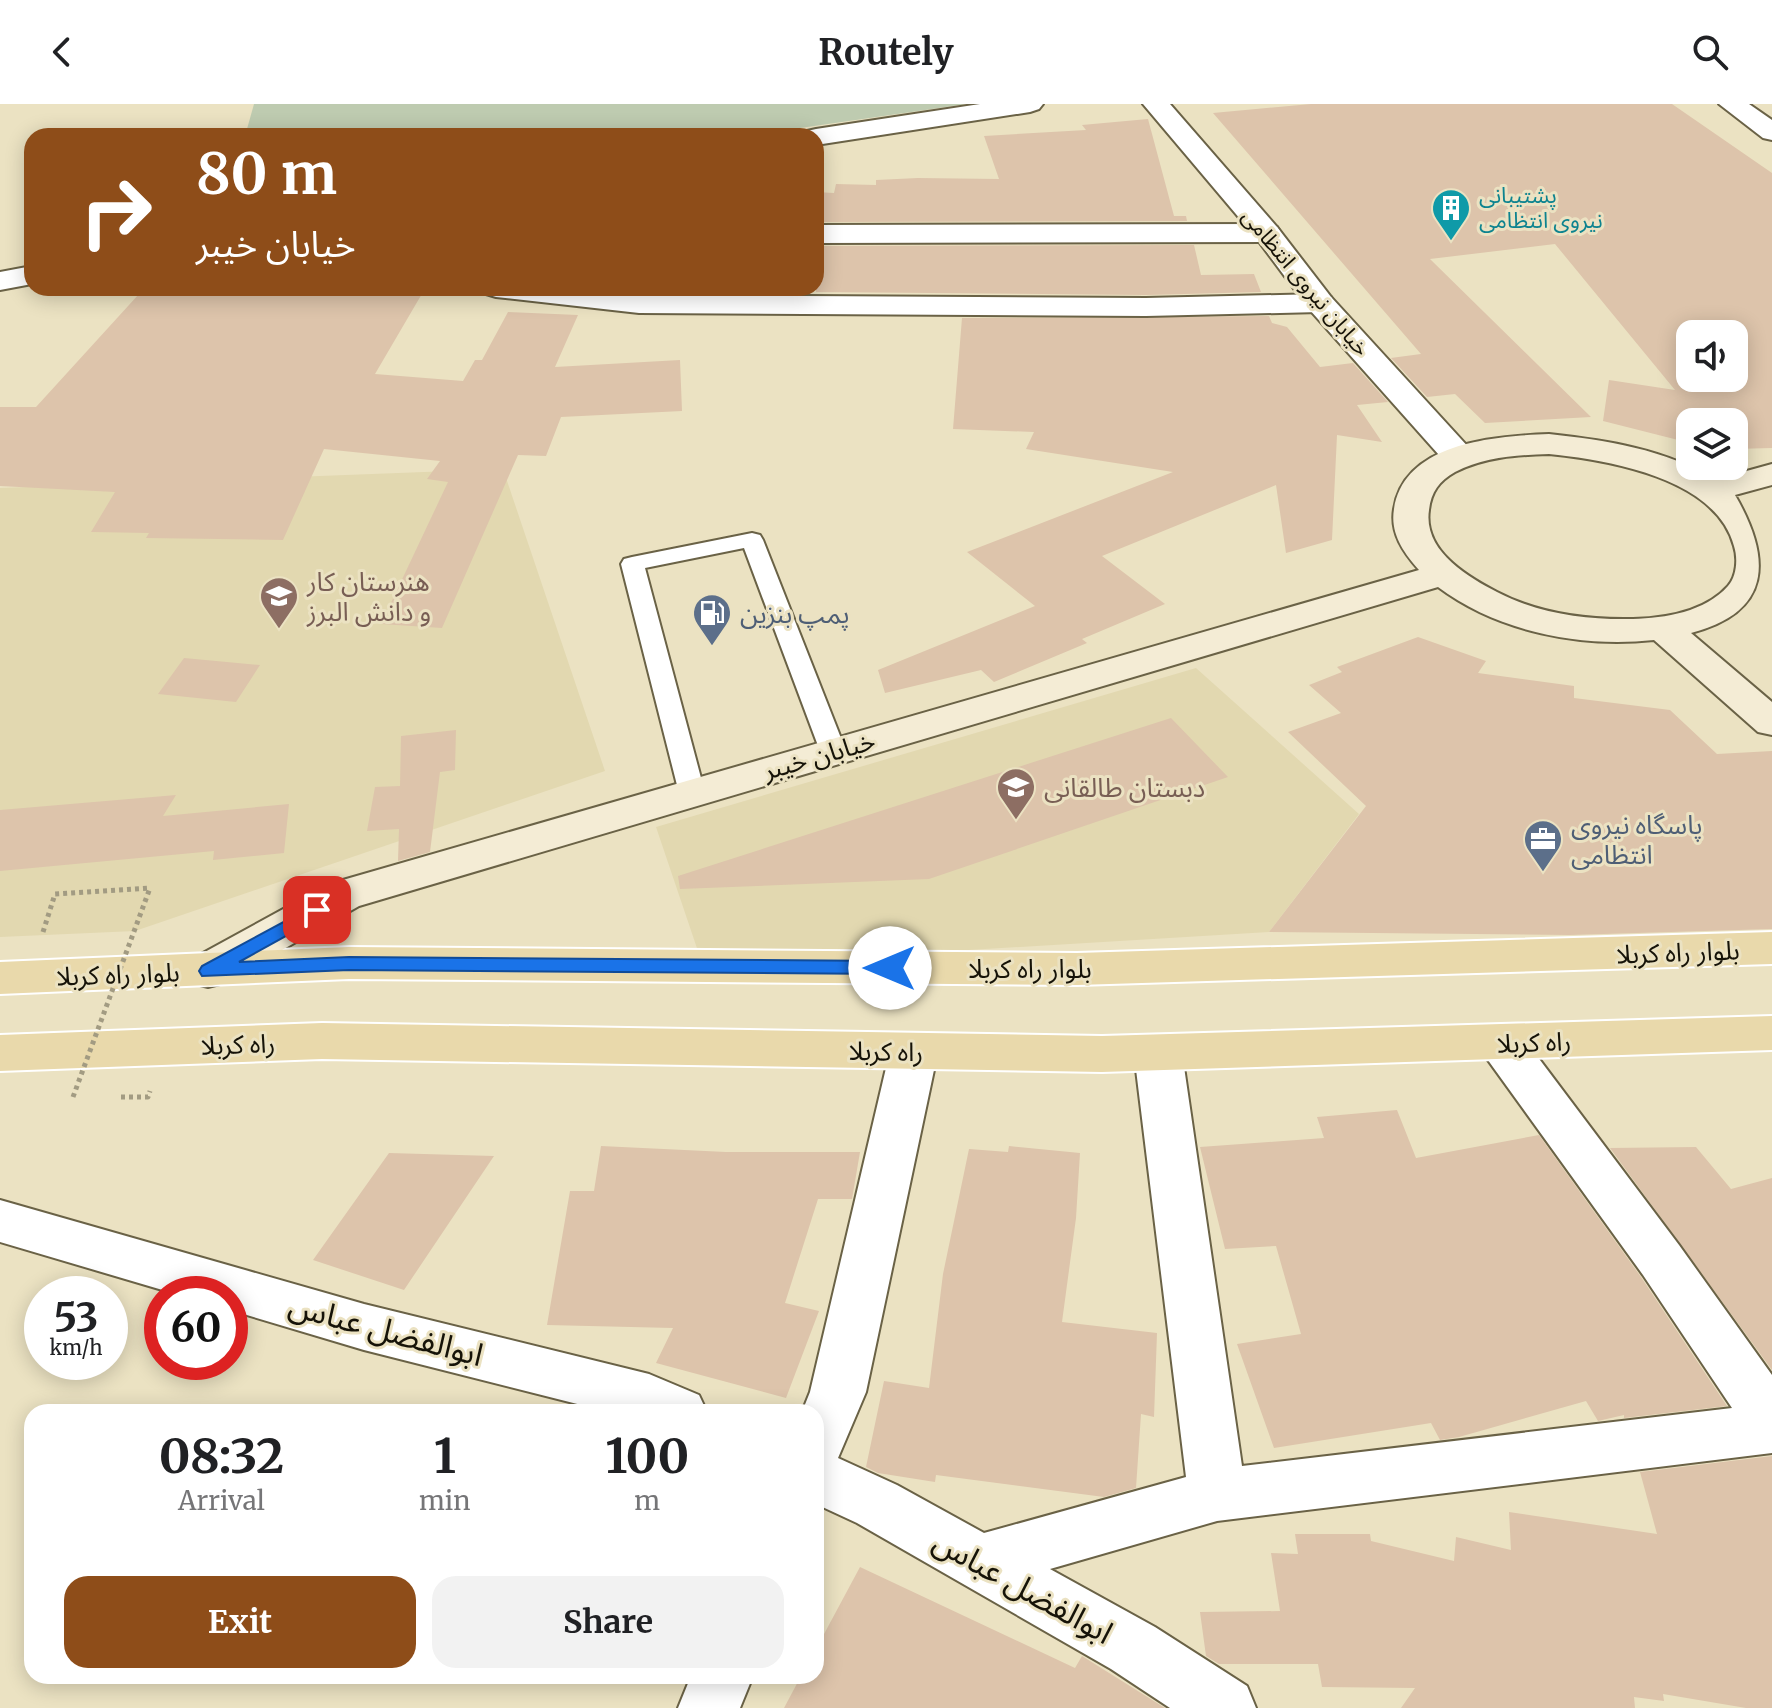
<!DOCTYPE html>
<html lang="en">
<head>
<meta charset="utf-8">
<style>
	:root { --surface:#fff; --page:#f2f2f2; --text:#202124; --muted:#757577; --accent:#8e4d19 }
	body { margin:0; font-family:Merriweather,"Noto Sans Arabic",serif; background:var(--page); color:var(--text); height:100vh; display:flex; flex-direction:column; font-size:30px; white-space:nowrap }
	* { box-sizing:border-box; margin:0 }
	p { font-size:26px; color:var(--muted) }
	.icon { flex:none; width:44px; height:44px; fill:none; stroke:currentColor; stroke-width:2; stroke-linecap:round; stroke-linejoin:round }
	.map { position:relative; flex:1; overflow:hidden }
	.panel { position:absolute; left:24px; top:1300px; width:800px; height:280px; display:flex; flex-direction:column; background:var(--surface); border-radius:24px; box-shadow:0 4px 20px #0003 }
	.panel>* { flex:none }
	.banner { position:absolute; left:24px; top:24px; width:800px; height:168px; border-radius:24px; box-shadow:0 4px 20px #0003; background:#8e4d19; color:#fff; overflow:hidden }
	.fabs { position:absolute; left:1676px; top:216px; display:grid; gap:16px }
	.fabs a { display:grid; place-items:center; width:72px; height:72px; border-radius:16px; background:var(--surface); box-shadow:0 4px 20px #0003; font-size:40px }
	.speed { position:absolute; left:24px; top:1172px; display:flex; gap:16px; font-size:40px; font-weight:700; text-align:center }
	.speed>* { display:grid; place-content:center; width:104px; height:104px; border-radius:50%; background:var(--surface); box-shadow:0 4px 20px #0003; line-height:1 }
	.speed small { font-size:20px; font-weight:400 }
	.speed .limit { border:12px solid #d22; background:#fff; color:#111 }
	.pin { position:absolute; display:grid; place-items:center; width:68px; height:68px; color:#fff; margin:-34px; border-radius:16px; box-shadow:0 4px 12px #0006 }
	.me { position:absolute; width:88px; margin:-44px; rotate:270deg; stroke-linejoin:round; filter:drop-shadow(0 0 6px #0008) }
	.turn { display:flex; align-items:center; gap:28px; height:168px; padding:0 40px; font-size:36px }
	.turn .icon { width:104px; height:104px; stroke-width:2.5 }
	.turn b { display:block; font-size:56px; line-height:68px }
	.eta { display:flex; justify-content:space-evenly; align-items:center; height:136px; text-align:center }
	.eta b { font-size:48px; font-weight:700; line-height:56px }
	.cta { display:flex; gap:16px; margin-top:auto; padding:16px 40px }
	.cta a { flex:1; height:92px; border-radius:24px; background:var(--accent); color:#fff; font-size:32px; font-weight:700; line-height:92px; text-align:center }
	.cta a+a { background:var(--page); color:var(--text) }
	header { display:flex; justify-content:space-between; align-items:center; height:104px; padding:0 40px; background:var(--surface); font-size:36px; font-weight:700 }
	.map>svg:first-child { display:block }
</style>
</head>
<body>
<header><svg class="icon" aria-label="back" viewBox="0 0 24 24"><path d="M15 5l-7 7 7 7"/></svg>Routely<svg class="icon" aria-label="search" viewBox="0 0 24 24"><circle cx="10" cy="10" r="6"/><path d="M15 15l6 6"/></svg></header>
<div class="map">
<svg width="1772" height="1604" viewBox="0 0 1772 1604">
	<rect width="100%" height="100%" fill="#ebe2c2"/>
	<path fill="#e2d8b0" d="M503,365l102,302 -470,160 -135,6v-449z
		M1196,564l163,146 -90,118 -566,34 -47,-139z"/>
	<path fill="#becbb0" d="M254,0h713l-223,32h-499z"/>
	<path fill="#ddc4ab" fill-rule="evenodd" d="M1311,0h361l100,69v275l-38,1v-27h-44v21l-87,-22 6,-41 66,10 -120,-146 -125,15 161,158 -106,6 -30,-29 -28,3 -36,-39 30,-4 -208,-241zM1690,230h44v44h-44z
		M1148,15l26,97h12l1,5 -371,1v-30l18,1 2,-9 40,1v-5l42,-2 81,1 -15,-43 102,-6 -4,-5z
		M1194,141l7,30 53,-1 7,18 -115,3 -330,-3v-46z
		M164,184h212l-2,2 49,2 -48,82 88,7 12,-21h7l26,-48 70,3 -23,52 125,-7 2,51 -121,6 -15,39 -28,-1 -76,173 -61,-4 67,-142 -21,-3 13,-18 -116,-12 -41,91 -137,-2 3,-5 -58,-1 24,-40 -115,-6v-79h36l103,-113 18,2z
		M1269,212l3,7 15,4 33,40 33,-4 35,39 -31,3 25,37 -45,-7 -5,105 -46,13 -10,-68 -174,71 63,48 -83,35 5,4 -93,39 -13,-12 -96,23 -7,-23 157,-64 -68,-54 206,-80 -147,-23 8,-17 -81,-3 9,-111z
		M1418,533l68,24 -8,12 96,13v12l96,12 47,44 55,-3v178l-202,6 -301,-3 97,-126 -78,-74 53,-19 -32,-28 33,-13 -5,-5z
		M184,554l76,7 -24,37 -78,-8z
		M1171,614l57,59 -299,102 -249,10 -2,-13z
		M456,626l-1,40 -15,2 -10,80 -32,9 1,-32 -32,2 8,-44 25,-1 1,-50z
		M176,691l-13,21 126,-12 -5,49 -71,7 1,-9 -214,20v-61z
		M1397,1006l19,48 123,-23 102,142 86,129 -103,12v-3l-26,6 -12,-20 -127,36 -19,3 -9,-17 -157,25 -37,-104 64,-10 -25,-88 -51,3 -25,-102 124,-9 -7,-21z
		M601,1042l125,6h134l-8,47h-34l-33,104 34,8 -33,87 -130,-35 17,-35 -126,-3 23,-134h24z
		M1009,1042l71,7 -4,65 -14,104 95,11 -3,84 -13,-3 -5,74 -32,9 -168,-22 -1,7 -57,-9 -12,-6 18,-86 45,7 14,-114 26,-125 39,3z
		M1696,1043l35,42 41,-11v192l-162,-222z
		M389,1049l105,3 -90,134 -91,-30z
		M1772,1352v252h-26l-83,-14 1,7 -30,-4 1,11h-234l14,-20 -93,-1 -4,-23h-99l-13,-8 -6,-44 80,-1 -9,-58 27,1 -3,-20h75l1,7 83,20 2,-24 55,13 -2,-38 148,22 -17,-62z
		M860,1463l215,101 7,-12 83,52h-381l17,-32h15v-27z"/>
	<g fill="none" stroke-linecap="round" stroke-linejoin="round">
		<g stroke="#6a6246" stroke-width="4">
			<path id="service" d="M752,429l8,2 3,5 83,211 -4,6 -9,2 -9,-2 -4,-6 -76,-203 -99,20 60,225 -4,6 -9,3 -9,-3 -4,-6 -58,-229 3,-5 8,-2z"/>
		</g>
		<g stroke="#6a6246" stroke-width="4">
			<path id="minor" d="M980,0h63l-4,5 -9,3 -214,33v-9h-12l3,-5 9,-2z
				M1719,0h30l23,16v20l-9,-2z
				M1267,120l10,3 4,6 -4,6 -10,3 -451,1v-18z
				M32,162v18l-32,6v-18z
				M481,184h95l63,7 507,3 174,-4 11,3 4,6 -4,6 -11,3 -174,4 -507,-3 -143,-16 -10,-3z
				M1502,922l17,6 160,213 93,130v78l-555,68 -167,48 105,58 92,59 9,22h-86l-59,-39 -254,-146 -41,-19v-92h-14l8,-20 80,-341 7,-13 17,-5 17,5 7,13 -72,341 -28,66 59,27 87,48 202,-56 -52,-424 7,-13 17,-5 17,5 7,13 60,413 490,-58 -89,-133 -158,-219 -7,-12 7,-12z
				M0,1096l364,104 285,70 50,21 8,17h-98l-245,-62 -134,-40v-16h-54l-176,-52z
				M691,1572h62l-13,32h-62z"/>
		</g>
		<g stroke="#6a6246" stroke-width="4">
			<path id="tertiary" d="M1143,0h27l107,123 54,70 140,153 5,7 -5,7 -12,3 -12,-3 -138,-155 -52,-70z"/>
		</g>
		<g stroke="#6a6246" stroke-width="4">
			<path id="secondary" d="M1549,330c55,6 118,15 165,46l58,-16v21l-37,10c37,64 37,117 -44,138l81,69v33l-14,-3 -104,-92c-73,8 -156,-8 -216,-53l-1079,319 -135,77 -16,4 -16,-4 -7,-12 7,-12 137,-75 1090,-314c-16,-18 -29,-37 -25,-61 10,-67 102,-73 155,-75zM1549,350c59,6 167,24 185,92 4,12 3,30 -6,40 -23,26 -63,32 -95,33 -46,1 -94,-5 -136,-27 -31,-16 -74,-42 -68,-82 2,-18 10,-29 26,-38 29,-15 62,-17 94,-18z"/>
		</g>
		<g stroke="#fff" stroke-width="4">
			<path id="primary" d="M1772,828v32l-695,21 -728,-6 -349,15v-32l349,-15 728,6z
				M1772,912v34l-670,22 -780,-13 -322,12v-36l322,-12 780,13z"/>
		</g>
		<path stroke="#a29b82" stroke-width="5" stroke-dasharray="4 4" stroke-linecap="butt" d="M43,828l12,-38 95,-6
			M121,993h27l2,-6"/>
		<use href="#service" fill="#fff" fill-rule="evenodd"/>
		<use href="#minor" fill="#fff" fill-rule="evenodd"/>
		<use href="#tertiary" fill="#fff" fill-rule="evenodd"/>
		<use href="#secondary" fill="#f4ecd5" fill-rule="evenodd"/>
		<use href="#primary" fill="#e9d9ab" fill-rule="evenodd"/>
		<path stroke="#a29b82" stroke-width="5" stroke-dasharray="4 4" stroke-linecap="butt" d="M73,993l77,-209"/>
	</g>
	<path fill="#1a73e8" stroke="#114b97" stroke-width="2" d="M317,800l9,6 -2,5 -85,47 110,-5 541,4 9,7 -9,6 -541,-4 -147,6 -3,-5 3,-5z"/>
	<defs>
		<g id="building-pin" transform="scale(2)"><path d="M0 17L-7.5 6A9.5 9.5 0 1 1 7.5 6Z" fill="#0f9aa8" stroke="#ebe2c2"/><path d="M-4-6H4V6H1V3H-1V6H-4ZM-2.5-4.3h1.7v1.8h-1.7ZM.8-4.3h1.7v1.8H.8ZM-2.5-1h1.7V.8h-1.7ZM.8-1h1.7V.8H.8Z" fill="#fff"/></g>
		<g id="school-pin" transform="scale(2)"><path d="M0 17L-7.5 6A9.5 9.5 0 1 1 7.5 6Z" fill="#8d6e63" stroke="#ebe2c2"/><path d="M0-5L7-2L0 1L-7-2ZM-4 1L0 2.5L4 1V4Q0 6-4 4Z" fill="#fff"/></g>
		<g id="fuel-pin" transform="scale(2)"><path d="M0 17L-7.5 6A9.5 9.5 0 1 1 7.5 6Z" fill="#5c6f8a" stroke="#ebe2c2"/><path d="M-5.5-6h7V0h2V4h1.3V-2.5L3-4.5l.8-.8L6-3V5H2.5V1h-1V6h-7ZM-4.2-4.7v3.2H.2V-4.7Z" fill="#fff"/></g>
		<g id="office-pin" transform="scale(2)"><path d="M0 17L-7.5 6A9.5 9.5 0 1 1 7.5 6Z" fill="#5c6f8a" stroke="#ebe2c2"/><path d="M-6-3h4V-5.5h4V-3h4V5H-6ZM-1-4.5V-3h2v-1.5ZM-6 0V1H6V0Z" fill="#fff"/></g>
	</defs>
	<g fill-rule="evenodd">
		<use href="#building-pin" x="1451" y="104"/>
		<use href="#school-pin" x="279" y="492"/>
		<use href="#fuel-pin" x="712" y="509"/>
		<use href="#school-pin" x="1016" y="683"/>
		<use href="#office-pin" x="1543" y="735"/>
	</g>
	<g text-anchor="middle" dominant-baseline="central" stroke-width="6" stroke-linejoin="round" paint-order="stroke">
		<g font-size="22" fill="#0d838f" stroke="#ebe2c2" text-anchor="start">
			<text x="1479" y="91">پشتیبانی<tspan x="1479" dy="25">نیروی انتظامی</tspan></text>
		</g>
		<g font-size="22" fill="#161308" stroke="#ebe2c2">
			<text transform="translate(1306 178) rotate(50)">خیابان نیروی انتظامی</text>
		</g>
		<g font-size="26" fill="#785e54" stroke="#ebe2c2" text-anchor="start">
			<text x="307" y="477">هنرستان کار<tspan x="307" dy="30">و دانش البرز</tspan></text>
			<text x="1044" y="683">دبستان طالقانی</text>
		</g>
		<g font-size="26" fill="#4e5e75" stroke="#ebe2c2" text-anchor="start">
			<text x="740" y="509">پمپ بنزین</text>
			<text x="1571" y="720">پاسگاه نیروی<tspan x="1571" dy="30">انتظامی</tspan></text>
		</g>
		<g font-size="26" fill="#161308" stroke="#ebe2c2">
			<text transform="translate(819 651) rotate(-16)">خیابان خیبر</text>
			<text transform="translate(1678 848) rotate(-2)">بلوار راه کربلا</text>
			<text x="1030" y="864">بلوار راه کربلا</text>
			<text transform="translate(118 870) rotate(-2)">بلوار راه کربلا</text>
			<text transform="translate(1534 938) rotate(-2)">راه کربلا</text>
			<text transform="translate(238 940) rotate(-2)">راه کربلا</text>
			<text transform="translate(886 947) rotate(1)">راه کربلا</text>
		</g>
		<g font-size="32" fill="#161308" stroke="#ebe2c2">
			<text transform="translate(386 1226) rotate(15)">ابوالفضل عباس</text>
			<text transform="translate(1023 1483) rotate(29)">ابوالفضل عباس</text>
		</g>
	</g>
</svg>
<div class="fabs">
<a><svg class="icon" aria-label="sound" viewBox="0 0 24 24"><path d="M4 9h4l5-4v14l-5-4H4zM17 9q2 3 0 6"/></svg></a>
<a><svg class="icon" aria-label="layers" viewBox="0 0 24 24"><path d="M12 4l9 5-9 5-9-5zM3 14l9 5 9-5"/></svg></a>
</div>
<div class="speed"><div>53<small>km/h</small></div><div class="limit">60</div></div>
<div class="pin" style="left:317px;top:806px;background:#d93025"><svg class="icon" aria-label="arrive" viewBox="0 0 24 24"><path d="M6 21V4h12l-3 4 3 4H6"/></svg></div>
<svg class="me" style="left:890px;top:864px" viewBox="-20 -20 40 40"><circle r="19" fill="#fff"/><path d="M0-13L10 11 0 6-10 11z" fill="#1a73e8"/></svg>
<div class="banner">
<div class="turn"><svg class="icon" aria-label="right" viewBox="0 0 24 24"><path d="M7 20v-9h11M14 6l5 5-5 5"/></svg><div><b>80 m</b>خیابان خیبر</div></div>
</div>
<section class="panel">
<div class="eta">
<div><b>08:32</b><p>Arrival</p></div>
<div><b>1</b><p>min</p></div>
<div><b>100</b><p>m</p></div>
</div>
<div class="cta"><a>Exit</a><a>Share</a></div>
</section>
</div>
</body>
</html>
